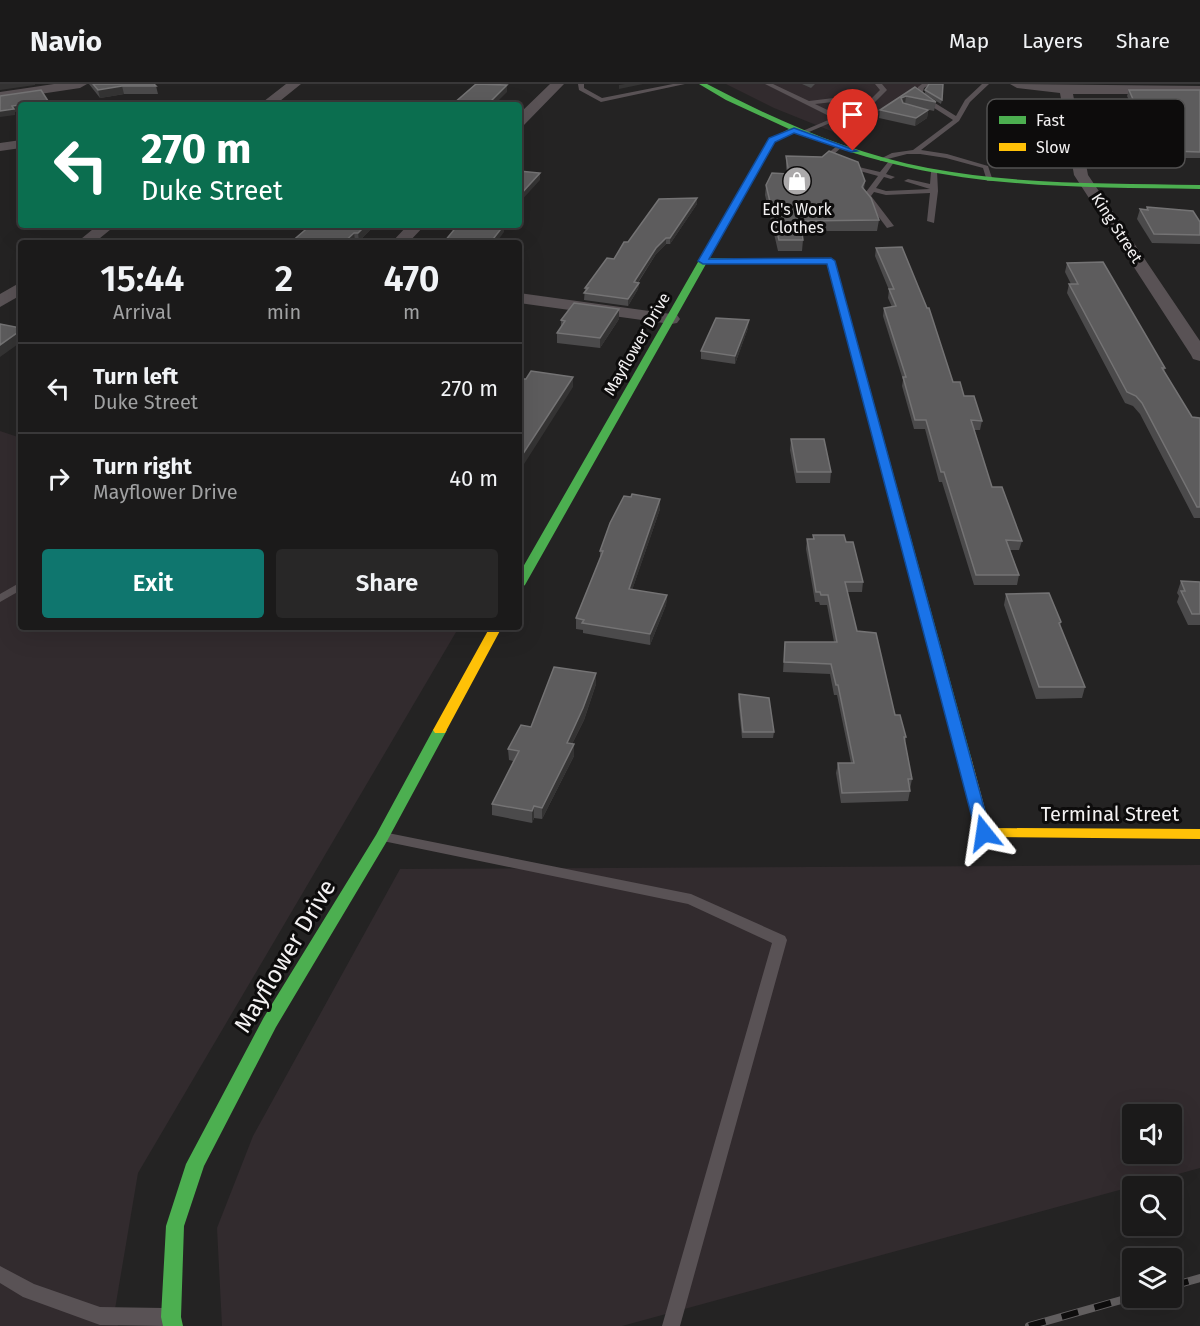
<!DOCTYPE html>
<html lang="en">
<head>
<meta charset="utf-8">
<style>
	:root { --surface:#1b1a1a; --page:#282727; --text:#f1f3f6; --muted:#a0a1a2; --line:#393839; --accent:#0f766e }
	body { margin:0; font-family:"Fira Sans",sans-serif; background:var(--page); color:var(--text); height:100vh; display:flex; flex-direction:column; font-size:22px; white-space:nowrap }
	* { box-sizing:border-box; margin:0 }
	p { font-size:20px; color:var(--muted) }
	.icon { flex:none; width:33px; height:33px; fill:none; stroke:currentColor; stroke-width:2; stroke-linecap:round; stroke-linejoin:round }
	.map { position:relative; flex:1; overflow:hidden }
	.details { position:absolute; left:18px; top:156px; width:504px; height:390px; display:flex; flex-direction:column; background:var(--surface); border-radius:6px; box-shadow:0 6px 24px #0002,0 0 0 2px var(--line) }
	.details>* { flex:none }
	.hud { position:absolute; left:18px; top:18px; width:504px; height:126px; border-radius:6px; box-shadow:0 6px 24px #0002,0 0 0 2px var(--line); background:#0b6e4f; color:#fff; overflow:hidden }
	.buttons { position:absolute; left:1122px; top:1020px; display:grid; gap:12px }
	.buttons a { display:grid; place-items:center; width:60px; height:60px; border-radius:6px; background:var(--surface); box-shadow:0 6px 24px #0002,0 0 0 2px var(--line); font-size:30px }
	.pin { position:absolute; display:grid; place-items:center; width:51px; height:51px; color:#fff; margin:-62px -26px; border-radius:50% 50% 50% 0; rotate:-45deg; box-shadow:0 0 6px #0007 }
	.pin .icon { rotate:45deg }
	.me { position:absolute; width:66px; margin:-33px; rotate:345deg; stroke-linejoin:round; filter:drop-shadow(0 0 4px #0008) }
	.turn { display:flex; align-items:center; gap:21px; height:126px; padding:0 24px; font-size:27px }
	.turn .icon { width:78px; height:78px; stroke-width:2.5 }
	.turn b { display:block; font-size:42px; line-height:51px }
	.eta { display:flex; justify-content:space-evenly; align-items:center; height:102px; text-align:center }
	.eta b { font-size:36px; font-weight:600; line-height:42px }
	.button { display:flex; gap:12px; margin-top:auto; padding:12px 24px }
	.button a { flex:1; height:69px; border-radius:6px; background:var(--accent); color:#fff; font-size:24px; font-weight:600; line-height:69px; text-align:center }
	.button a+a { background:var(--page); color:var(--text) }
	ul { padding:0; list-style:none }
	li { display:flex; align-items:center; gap:18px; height:90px; padding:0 24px; border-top:2px solid var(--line) }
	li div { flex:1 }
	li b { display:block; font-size:22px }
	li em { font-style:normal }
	header { display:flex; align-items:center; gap:36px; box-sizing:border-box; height:84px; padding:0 30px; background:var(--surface); border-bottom:2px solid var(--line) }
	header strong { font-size:28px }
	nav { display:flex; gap:33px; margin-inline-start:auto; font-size:21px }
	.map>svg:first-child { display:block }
</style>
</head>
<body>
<header>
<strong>Navio</strong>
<nav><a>Map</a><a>Layers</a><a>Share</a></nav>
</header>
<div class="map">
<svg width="1200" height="1242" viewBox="0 0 1200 1242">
	<rect width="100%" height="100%" fill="#242323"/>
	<path fill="#322b2e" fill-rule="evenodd" d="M726,0h198l-78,53 -72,-29z
		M0,347l21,7v189h438l-321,546 -24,142 4,11h-118z
		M1200,781v303l-578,158h-400l-5,-98 36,-92 147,-267zM1132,1030h40v40h-40z"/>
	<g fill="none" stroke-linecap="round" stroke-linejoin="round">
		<path fill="#595255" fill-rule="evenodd" d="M578,0h6v4l18,10 71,-14h12l-84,18 -22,-12z
			M765,0h8l36,17 33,-4 30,1 8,-8 -5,-6h7l5,6 -15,15 -70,30 -3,-2 1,-1 33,-14zM842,17l27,1 -31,13 -23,-11z
			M922,0h8l-6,4 -2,7 34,21 9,-16 17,-16h7l-19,18 -11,19 -38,29 26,4 41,12 5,15h-6l-4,-13 -37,-10 -26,-4h-13l-27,7v-2l12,-6 21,-3 40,-30 -36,-23 1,-10z
			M838,61l5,1 -10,9v2l13,7 34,8 9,-11h4l1,1 -8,12 9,3 -4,2 -7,-2 -8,11 10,3 44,-2 -26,-8 4,-2 22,5 1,-12 6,-1 1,20 -4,32 -7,-2 3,-28 -44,2 -12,-3 -3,4 23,30 -7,2 -24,-32 15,-20 -36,-10 -14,-7 -1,-5z
			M21,498v8l-21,12v-8z
			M383,748l308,62 94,42 2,4 -107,386h-18l110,-383 -84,-39 -310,-64 -2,-3 2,-3z
			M0,1182l34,18 66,23 64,1 6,3 3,6 -3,6 -6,3 -64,-1 -77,-28 -23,-14z"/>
		<path fill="#595255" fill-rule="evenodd" d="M54,0h33l-7,4 -80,12v-8z
			M286,0h15l-26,21h-16z
			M550,0h14l-40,41 -5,1v-12z
			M1010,0l190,2v8h-127l15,81 112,166v20l-7,-2 -2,-4 -117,-180 -14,-82 -43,-5z
			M21,56v8l-21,3v-8z
			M98,141h18l-22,18h-18z
			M408,141h17l-17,18h-17z
			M21,198v13l-21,12v-13z
			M519,209l152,21 6,1 3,4 -3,4 -6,1 -152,-21z"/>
		<path fill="#4caf50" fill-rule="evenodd" d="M699,0h8c70,37 143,69 221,84 89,17 181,15 272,17v4c-144,-2 -268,0 -404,-57l-21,9 -66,117h122l4,3 136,496 -2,3h-10l-2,-3 -130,-493h-121l-181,321 -6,4v-15l249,-434 21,-11 -63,-29z
			M440,641l7,5 -60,111 -111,186 -72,139 -20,60 -3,91 2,9h-20l-2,-9 5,-91 20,-62 78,-147 112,-182 57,-105z"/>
		<path fill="#ffc107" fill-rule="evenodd" d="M490,543h12l-57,106h-10l-2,-3z
			M964,668l7,5 19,71 210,1v10l-221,-2 -22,-80z"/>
		<g stroke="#615e5f" stroke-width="8">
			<path id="rail" d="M1172,1202l28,-8
				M1029,1242l103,-29"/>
		</g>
		<use href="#rail" stroke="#0d0c0c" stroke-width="6" stroke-dasharray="17" stroke-linecap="butt"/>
	</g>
	<path fill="#4b4a4b" d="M89,0h65l2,2 2,8h-34l-24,4z
		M802,0h13l-4,4z
		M915,3l21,15 -2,9 -18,-4 12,3 -1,8 -12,8 -36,-8 1,-8z
		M925,6l17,10 -1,4 -16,-10z
		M1129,6h71v68h-30l-35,-46 -8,-16z
		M786,72l79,25 -1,8 15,31 -2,11h-75l1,9 -1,11h-24l-13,-56 1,-10 21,-11 -1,-7z
		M697,114v6l-27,40h-4l-10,10 -18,29h1l-1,6 -10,17 -44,-6 1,-12 29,-29 14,-17z
		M1147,123l53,15v22l-48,-1 -15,-24 3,-10 6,1z
		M311,141h64l-16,16 -4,-1z
		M876,164l77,134 29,39 -2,9h-6l18,57 30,54 -3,9h-9l9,25 -2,10h-43l-32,-103h-3l-14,-53h-11l-12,-43 1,-6 -20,-64 1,-8 8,-1 -4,-9 1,-8 -14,-34z
		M1067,179l98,105 -1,4 28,45 8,1v100h-6l-54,-104 -7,-8 -8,-3 -58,-110 2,-9h2l-6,-12z
		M619,225v10l-19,29 -43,-5v-10l4,-6v-7z
		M748,244l-13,36 -34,-5v-8z
		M791,355l40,33 -1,11h-34l-6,-33z
		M631,413l29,2v10l-28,81 35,5 -1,10 -16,40 -67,-12v-3l-7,-1v-11l24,-60v-7z
		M813,451l33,7 17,40 -1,10h-15l10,39 49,106 -1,5 7,37 -2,10v2l-2,10 -67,2 -5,-30 2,-10h13l-14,-68h-3l-4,-21 -47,-2 2,-30h49l-7,-37h-7l-1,-3h-4l-9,-53 1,-10h6z
		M1181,497l19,1v43h-12l-11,-23 2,-6 -2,-3z
		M1006,510l55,28 -1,4 25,61 -3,11 -46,1 -32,-94z
		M596,600l-12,36 -12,24 2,12 -32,63 -8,-1 -2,5 -40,-8v-11l21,-43 -4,-1 -1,-11 23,-22z
		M739,610l35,38 -1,6h-31l-4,-39z"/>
	<path fill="#343333" d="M0,0h35v1l-35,5z
		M625,0h18l-24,5v-4z
		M507,1v7l-13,13h-7z
		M122,2l2,8 -24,4 -2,-8z
		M906,12l-1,8 -5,2 1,-8z
		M48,17l1,4h-28z
		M21,21v6l-6,1v3l-15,2v-6l12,-5z
		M928,26l-1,8 -12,8 1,-8z
		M540,89v7l-21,23v-7z
		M697,114v6l-27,40v-6z
		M366,141h9l-16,16 -1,-8z
		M504,141v7l-8,11h-6z
		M354,149l1,7 -3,3h-9z
		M666,154v6l-10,10 -22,34v-6l22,-34z
		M639,199l-1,6 -10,17v-7z
		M619,225v10l-19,29v-10z
		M749,236l-1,8 -13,36v-8z
		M21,246v12l-21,15v-12z
		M573,293v10l-54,85v-12z
		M660,415v10l-31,90v-10z
		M667,511l-1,10 -16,40v-11z
		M596,589v11l-12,36 -17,34v-11z
		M574,660v12l-32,63v-11z
		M534,722v12l-2,5v-12z"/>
	<path fill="#5d5c5d" stroke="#747374" stroke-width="1.5" d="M93,0h61l2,2h-34l-24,4z
		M476,0l31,1 -20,20h-37l4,-2z
		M929,0h14l-1,16 -17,-10z
		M915,3l21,15 -30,-6 -5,2 2,5 25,7 -12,8 -36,-8z
		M41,6l7,11 -36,5 2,3 -14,2v-15z
		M1129,6h71v62l-28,-1 -36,-45z
		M829,67l29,11 7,19 -3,6 9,11 8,22 -79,1 3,19h-24l-13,-55 6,-12 17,1 -3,-18 36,1z
		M519,87l21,2 -21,23z
		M697,114l-27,40h-4l-10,10 -22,34 5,1 -11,16 -44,-6 4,-5h-3l22,-30 7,1 10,-17h4l31,-43z
		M1147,123l46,4 7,11v13l-46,-1 -14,-25 8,1z
		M311,141h55l-8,8h-4l-11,10h-53z
		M458,141h46l-14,18h-41v-1h-5z
		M902,163l25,61h2l24,74h7l4,14h10l8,25 -11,-1 21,67h10l20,54 -16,-1 13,35h-43l-32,-103h-3l-15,-52h-11l-12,-43h3l-22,-69 12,-2 -7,-17h5l-18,-41z
		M1103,178l62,106h-3l30,49 8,1v89h-3l-55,-104 -6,-7 -9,-4 -58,-108h9l-11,-21z
		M574,219l45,6 -19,29 -43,-5 8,-12 -4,-1z
		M716,234l33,2 -14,36 -34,-5z
		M0,240l21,4v2l-21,15z
		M531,287l42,6 -54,83v-76l4,-5h3z
		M791,355h33l7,33h-34z
		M632,410l28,5 -31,90 38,6 -17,39 -68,-11 2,-3 -8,-2 27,-67h-3l10,-28 14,-27 7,1z
		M813,451h31l2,7h7l10,40h-18l12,49 19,2 19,82h5l6,22h-2l8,42h-4l2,12 -68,2 -4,-30h16l-16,-78h-2l-5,-21 -47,-2 1,-20h52l-9,-47h-7l-1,-3h-4l-9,-53h7z
		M1181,497l19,1v32h-8l-11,-23h4z
		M1049,509l12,29 -2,1 26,64h-46l-33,-93z
		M554,583l42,6 -13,35 -16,35 7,1 -32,64 -8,-2 -2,5 -40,-7 27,-53 -11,-2 13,-24 10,2z
		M739,610l30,4 5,34h-31z"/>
	<path fill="#1a73e8" stroke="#114b97" stroke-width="1.5" d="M794,44l63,23 -6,1 -57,-19 -19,9 -66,117 122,-1 4,3 156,572 -2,4h-10l-3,-4 -149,-569h-124l-5,-3 71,-123z"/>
	<defs>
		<g id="shop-disc" transform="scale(1.5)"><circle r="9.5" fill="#aba9aa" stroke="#0d0c0c"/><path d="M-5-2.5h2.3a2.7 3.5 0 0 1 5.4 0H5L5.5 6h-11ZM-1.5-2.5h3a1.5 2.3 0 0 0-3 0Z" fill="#fff"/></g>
	</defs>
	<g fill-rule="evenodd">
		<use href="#shop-disc" x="797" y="97"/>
	</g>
	<g text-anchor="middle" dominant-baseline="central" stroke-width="6" stroke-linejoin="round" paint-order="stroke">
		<g font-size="16" fill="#f3f1f2" stroke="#0d0c0c">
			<text x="797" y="125">Ed's Work<tspan x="797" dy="18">Clothes</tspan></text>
		</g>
		<g font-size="16" fill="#f3f1f2" stroke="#0d0c0c">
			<text transform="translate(1117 144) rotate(57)">King Street</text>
			<text transform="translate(637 260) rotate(-60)">Mayflower Drive</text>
		</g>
		<g font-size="20" fill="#f3f1f2" stroke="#0d0c0c">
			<text x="1110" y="730">Terminal Street</text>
		</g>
		<g font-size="24" fill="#f3f1f2" stroke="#0d0c0c">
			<text transform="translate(285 872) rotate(-59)">Mayflower Drive</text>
		</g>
	</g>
	<rect x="987" y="15" width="198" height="69" rx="9" fill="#0d0c0c" stroke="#525151" stroke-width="1.5"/>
	<rect x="999" y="32" width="27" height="8" fill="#4caf50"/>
	<rect x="999" y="59" width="27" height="8" fill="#ffc107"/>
	<g font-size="16" fill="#f3f1f2">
		<text x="1036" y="42">Fast</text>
		<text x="1036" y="69">Slow</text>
	</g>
</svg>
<div class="buttons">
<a><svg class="icon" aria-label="sound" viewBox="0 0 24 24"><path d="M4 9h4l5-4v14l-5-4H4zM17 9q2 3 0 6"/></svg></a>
<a><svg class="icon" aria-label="search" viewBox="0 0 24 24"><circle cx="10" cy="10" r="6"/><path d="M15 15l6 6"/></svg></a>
<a><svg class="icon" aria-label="layers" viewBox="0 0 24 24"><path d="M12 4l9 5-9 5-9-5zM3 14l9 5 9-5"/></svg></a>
</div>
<div class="pin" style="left:853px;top:67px;background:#d93025"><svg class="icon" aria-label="arrive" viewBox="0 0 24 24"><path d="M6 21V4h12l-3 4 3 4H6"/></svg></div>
<svg class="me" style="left:984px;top:749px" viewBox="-20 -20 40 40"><path d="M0-17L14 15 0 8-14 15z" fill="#1a73e8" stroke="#fff" stroke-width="4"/></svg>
<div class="hud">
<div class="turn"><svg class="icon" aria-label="left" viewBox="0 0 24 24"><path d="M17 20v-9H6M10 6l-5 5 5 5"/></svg><div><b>270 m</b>Duke Street</div></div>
</div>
<section class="details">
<div class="eta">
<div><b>15:44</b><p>Arrival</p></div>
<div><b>2</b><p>min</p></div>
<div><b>470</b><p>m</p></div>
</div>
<ul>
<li><svg class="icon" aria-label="left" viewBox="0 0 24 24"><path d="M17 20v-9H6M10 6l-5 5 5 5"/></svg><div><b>Turn left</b><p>Duke Street</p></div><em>270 m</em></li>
<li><svg class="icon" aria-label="right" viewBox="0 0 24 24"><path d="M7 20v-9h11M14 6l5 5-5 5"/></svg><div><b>Turn right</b><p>Mayflower Drive</p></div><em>40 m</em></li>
</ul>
<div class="button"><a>Exit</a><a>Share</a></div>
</section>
</div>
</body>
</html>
